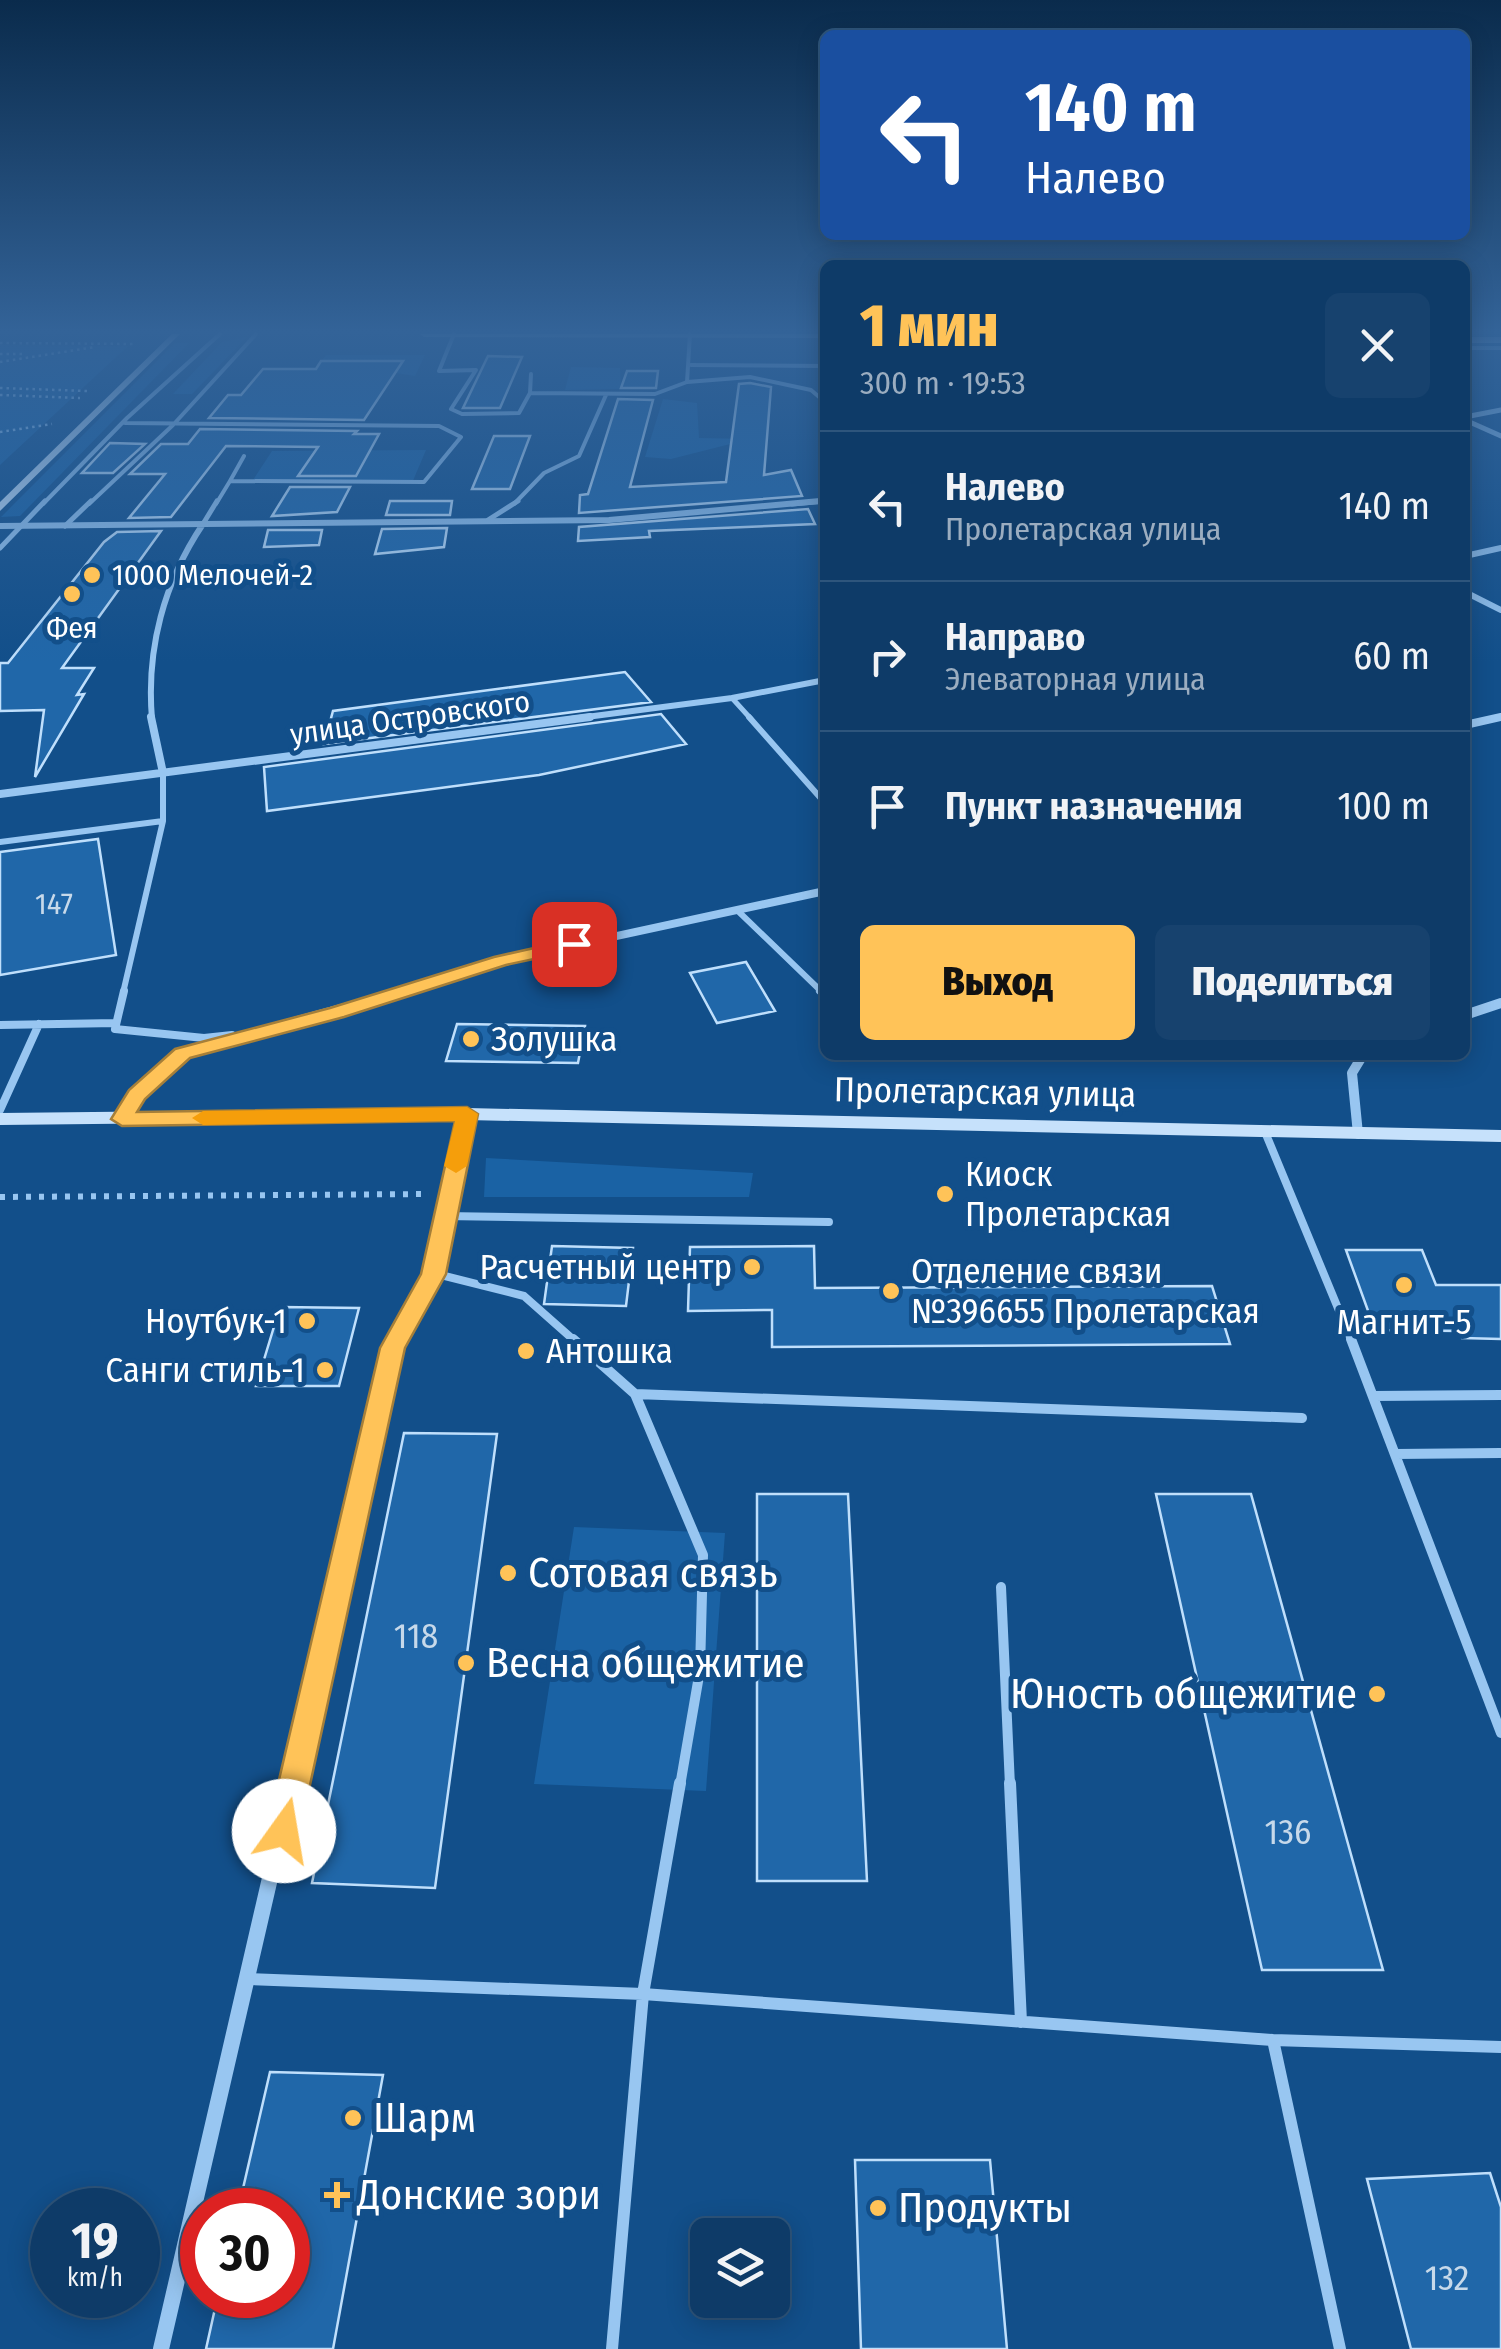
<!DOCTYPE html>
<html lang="ru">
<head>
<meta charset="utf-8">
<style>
	:root { --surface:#0e3b68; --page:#17426e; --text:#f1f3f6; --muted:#9badc0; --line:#2e557c; --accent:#ffc358 }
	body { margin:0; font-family:"Fira Sans Condensed",sans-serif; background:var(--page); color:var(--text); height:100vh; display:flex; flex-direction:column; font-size:38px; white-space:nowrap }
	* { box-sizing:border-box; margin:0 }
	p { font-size:32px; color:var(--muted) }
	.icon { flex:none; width:55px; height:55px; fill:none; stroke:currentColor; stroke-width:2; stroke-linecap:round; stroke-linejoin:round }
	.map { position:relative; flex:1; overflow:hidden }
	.drawer { position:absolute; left:820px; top:260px; width:650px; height:800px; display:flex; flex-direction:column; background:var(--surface); border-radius:15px; box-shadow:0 5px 25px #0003,0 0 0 2px var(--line) }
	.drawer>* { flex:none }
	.top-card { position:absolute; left:820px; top:30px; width:650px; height:210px; border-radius:15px; box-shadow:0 5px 25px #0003,0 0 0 2px var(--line); background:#1a4fa0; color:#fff; overflow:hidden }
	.buttons { position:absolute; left:690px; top:2218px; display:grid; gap:20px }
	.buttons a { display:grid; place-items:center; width:100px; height:100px; border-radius:15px; background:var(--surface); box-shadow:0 5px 25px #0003,0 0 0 2px var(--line); font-size:50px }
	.speed { position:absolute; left:30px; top:2188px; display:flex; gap:20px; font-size:50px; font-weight:700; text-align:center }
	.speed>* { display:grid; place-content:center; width:130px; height:130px; border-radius:50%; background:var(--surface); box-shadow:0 5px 25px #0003,0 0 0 2px var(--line); line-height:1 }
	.speed small { font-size:25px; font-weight:400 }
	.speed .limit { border:15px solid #d22; background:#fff; color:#111 }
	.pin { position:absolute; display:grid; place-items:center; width:85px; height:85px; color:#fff; margin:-42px; border-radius:20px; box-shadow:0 5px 15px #0006 }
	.me { position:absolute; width:110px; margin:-55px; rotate:13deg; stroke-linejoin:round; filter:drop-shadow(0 0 8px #0008) }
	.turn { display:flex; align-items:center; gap:35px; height:210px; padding:0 40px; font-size:45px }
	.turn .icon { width:130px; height:130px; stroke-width:2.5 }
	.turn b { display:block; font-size:70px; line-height:85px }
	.round { display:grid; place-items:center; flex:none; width:105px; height:105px; border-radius:15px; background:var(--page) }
	.headline { display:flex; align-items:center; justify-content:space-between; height:170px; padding:0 40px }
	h1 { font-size:60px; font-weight:800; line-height:75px; color:var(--accent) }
	.action { display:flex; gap:20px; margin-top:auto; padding:20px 40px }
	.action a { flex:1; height:115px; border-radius:15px; background:var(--accent); color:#111; font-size:40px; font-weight:800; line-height:115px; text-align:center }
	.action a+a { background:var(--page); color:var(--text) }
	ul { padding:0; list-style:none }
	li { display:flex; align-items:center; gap:30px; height:150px; padding:0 40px; border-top:2px solid var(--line) }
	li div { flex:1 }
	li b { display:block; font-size:38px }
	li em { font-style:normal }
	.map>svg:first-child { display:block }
</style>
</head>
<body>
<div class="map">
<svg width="1501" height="2349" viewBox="0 0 1501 2349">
	<rect width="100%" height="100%" fill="#124f8a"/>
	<path fill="#1a62a4" d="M247,337l-55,57h-19l49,-52z
		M175,343h14l-169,173 -19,1z
		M0,345l128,1 -128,119z
		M326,355h99l-10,21 -94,-15z
		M571,367l49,1 1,21 -56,1z
		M663,399l34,4 2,35 51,1 -79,20 -26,-2z
		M426,450l-14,33h-161l21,-32z
		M486,1158l267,15 -4,24h-265z
		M574,1527l151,6 -19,258 -172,-7z"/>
	<path fill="#2067a9" stroke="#bfdffc" stroke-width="2.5" d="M488,356l34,1 -22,51h-37z
		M321,361h82l-39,59 -155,-2 19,-23h13l22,-26h53z
		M627,371h31l-2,17h-35z
		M750,383l21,4 -7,88 27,-5 11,26 -223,17 1,-18 8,-1 30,-95 35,1 -23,87 96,-5 13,-98z
		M200,429l157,2 -3,3h25l-23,42h-58l20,-29 -92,-1 -55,71 -42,1 36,-44h-35l31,-30h27z
		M494,436h36l-20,53h-38z
		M110,443l35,1 -32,29h-31z
		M290,487h60l-13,25 -65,4z
		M390,501h62l-2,14h-64z
		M808,509l7,15 -166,7 1,6 -72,4 1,-14z
		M447,528l-3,19 -69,7 7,-25z
		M268,530h54l-3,15 -55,2z
		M161,531l-99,137h32l-17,27 7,-1 -49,83 9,-67 -44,1v-48h8l96,-121 13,-10z
		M625,672l26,30 -327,42 9,-33z
		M661,714l25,30 -147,31 -272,36 -3,-44z
		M98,839l18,116 -116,20v-123z
		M746,962l29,49 -58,12 -27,-50z
		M457,1024l128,2 -7,37 -132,-2z
		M552,1246l81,2 -7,58 -82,-2z
		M814,1246l1,42 397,-2 18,58 -458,3v-37l-84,1 2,-64z
		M1346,1250h76l14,35h65v54l-39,-1 -2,-7 -85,-1z
		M280,1307l79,1 -20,78h-83z
		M404,1433l93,1 -62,454 -123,-5z
		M757,1494h91l19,387h-110z
		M1156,1494h95l132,476h-121z
		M270,2072l113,3 -50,274h-127l12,-54h70v-85h-50z
		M855,2160h135l17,189h-146z
		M1490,2173l11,34v142h-90l-44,-170z"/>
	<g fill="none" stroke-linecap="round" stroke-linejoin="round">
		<path stroke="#98c6f1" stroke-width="2.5" stroke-dasharray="2.5 4" stroke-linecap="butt" d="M0,343l136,1
			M0,354h23
			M0,362l95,-15
			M0,388l87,3
			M0,395l80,3
			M0,432l52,-8"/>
		<path stroke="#98c6f1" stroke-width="6" stroke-dasharray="5 8" stroke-linecap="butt" d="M0,1197l429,-3"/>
		<path stroke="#98c6f1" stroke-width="4" d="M454,334l-15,37 37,-1 -25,39 11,5 57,-1 11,-20 125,1 32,-12 63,-5 61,13 14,12
			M1465,348h36
			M691,365l134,1
			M687,382l3,-48
			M530,393l1,-19
			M125,423l314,3 22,11 -37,45 -194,-1 -14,23
			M230,481l14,-25
			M43,504l84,-86 93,-84
			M89,504l84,-79 83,-91
			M514,504l30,-31 35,-17 27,-61"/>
		<path stroke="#98c6f1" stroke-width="5" d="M488,520l30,-19
			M203,524l14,-23
			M65,526l26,-25
			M0,548l45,-47
			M732,698l19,21"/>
		<path stroke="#98c6f1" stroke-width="6" d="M749,717l76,86
			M0,842l163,-21
			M739,912l84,81
			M123,993l40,-172v-48"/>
		<path stroke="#98c6f1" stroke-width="8" d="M124,991l-9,38 89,9 28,-3
			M820,991l5,4
			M0,1025l116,-2
			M0,1110l39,-86
			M1265,1132l87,210
			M444,1216l385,6
			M433,1273l91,23 52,46"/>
		<path stroke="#98c6f1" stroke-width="10" d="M573,1339l62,55 68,161 -3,115 -20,116
			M1351,1339l150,394
			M635,1394l667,24
			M1374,1396l127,-1
			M1395,1454l106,-1
			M1001,1587l9,199"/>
		<path stroke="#98c6f1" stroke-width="12" d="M1010,1783l11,239
			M250,1979l393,15 630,46 228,7
			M1273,2040l67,309
			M612,2349l31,-355 37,-211"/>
		<path stroke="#98c6f1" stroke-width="5" d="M1465,417l36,-7
			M1465,420l36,16
			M792,504l33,-3"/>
		<path stroke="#98c6f1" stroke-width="6" d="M0,526l609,-6 211,-19
			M1465,556l36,-8
			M1465,592l36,18
			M152,719c-6,-70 12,-137 51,-195
			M571,719l161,-21 93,-18
			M1491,719l10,-2"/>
		<path stroke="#98c6f1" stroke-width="8" d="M151,717l12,56
			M1465,725l36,-8
			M0,794l590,-77
			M398,993l103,-32 324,-70"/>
		<path stroke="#98c6f1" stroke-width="10" d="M1465,1015l36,-12
			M122,1119l14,-24 46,-42 224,-62
			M1358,1134l-6,-61 11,-18
			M396,1342l37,-69 34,-159"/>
		<path stroke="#98c6f1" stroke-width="12" d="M292,1786l106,-447"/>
		<path stroke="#98c6f1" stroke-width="16" d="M161,2349l131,-566"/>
		<path fill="#c6e1fb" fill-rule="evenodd" d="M172,334h8l-180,177v-9z
			M420,334h405v4l-401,-1z
			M1465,337h36v6h-36z
			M467,1108l1034,22v12l-1034,-22 -467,5v-12z"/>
	</g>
	<linearGradient id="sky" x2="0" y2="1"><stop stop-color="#0a2b4c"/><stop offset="0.5" stop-color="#336398"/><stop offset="1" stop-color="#336398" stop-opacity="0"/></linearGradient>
	<rect width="1501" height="662" fill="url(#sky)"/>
	<path fill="#ffc358" stroke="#a67f39" stroke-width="2.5" d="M574,939l10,5 -3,5 -75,16 -162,52 -154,41 -45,41 -8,13 330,-5 11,7 -32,160 -41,74 -105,483 -5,11 -11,5 -12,-5 -5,-11 113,-483 41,-74 34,-153 -333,5 -11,-7 18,-29 46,-41 155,-41 164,-51z"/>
	<path fill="#f59e0b" d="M467,1107l11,7 -11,52 -11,7 -12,-7 11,-45 -252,4 -11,-7 11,-7z"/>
	<g fill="#ffc358" stroke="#124f8a" stroke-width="4">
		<circle cx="92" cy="575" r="10"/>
		<circle cx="72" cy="594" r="10"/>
		<circle cx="471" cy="1039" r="10"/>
		<circle cx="945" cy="1194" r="10"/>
		<circle cx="752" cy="1267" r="10"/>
		<circle cx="1404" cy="1285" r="10"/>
		<circle cx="891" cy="1291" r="10"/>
		<circle cx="307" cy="1321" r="10"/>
		<circle cx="526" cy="1351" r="10"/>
		<circle cx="325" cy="1370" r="10"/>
		<circle cx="508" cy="1573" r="10"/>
		<circle cx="466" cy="1663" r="10"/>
		<circle cx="1377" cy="1694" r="10"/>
		<circle cx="353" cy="2118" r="10"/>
		<path d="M332 2180h10v10h10v10h-10v10h-10v-10h-10v-10h10z"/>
		<circle cx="878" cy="2208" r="10"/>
	</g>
	<g text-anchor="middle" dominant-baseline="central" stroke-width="10" stroke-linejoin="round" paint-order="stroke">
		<g font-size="30" fill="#fff" stroke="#124f8a" text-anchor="start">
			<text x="112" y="575">1000 Мелочей-2</text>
			<text x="72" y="628" text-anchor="middle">Фея</text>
		</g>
		<g font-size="30" fill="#fff" stroke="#124f8a">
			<text transform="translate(410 718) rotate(-8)">улица Островского</text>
		</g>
		<g font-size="30" fill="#c7d9ea">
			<text x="54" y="904">147</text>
		</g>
		<g font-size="35" fill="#fff" stroke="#124f8a" text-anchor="start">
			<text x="491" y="1039">Золушка</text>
			<text x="965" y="1174">Киоск<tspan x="965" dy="40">Пролетарская</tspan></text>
			<text x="732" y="1267" text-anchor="end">Расчетный центр</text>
			<text x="911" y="1271">Отделение связи<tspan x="911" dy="40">№396655 Пролетарская</tspan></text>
			<text x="287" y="1321" text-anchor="end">Ноутбук-1</text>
			<text x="1404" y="1322" text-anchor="middle">Магнит-5</text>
			<text x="546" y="1351">Антошка</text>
			<text x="305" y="1370" text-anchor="end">Санги стиль-1</text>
		</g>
		<g font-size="35" fill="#fff" stroke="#124f8a">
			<text transform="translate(985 1092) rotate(1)">Пролетарская улица</text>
		</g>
		<g font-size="35" fill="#c7d9ea">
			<text x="416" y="1636">118</text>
			<text x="1288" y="1832">136</text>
			<text x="1447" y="2278">132</text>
		</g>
		<g font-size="42" fill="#fff" stroke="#124f8a" text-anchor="start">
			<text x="528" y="1573">Сотовая связь</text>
			<text x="486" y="1663">Весна общежитие</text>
			<text x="1357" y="1694" text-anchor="end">Юность общежитие</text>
			<text x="373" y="2118">Шарм</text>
			<text x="357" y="2195">Донские зори</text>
			<text x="898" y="2208">Продукты</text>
		</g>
	</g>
</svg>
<div class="buttons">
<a><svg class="icon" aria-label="layers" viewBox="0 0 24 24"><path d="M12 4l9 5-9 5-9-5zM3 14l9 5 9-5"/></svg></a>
</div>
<div class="speed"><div>19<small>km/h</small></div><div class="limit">30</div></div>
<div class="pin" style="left:574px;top:944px;background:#d93025"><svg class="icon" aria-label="arrive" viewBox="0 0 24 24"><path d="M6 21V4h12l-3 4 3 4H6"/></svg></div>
<svg class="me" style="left:284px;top:1831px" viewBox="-20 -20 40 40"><circle r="19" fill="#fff"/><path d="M0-13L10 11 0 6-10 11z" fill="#ffc358"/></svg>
<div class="top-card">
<div class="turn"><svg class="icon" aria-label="left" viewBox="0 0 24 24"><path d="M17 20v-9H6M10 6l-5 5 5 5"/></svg><div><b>140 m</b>Налево</div></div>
</div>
<section class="drawer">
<div class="headline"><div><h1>1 мин</h1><p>300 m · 19:53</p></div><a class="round"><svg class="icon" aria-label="close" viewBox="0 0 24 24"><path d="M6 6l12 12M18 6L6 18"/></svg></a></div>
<ul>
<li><svg class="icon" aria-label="left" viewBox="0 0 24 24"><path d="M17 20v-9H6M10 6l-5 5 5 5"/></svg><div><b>Налево</b><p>Пролетарская улица</p></div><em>140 m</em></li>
<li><svg class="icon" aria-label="right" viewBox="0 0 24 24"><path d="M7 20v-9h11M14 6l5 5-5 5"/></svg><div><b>Направо</b><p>Элеваторная улица</p></div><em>60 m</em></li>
<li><svg class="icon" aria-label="arrive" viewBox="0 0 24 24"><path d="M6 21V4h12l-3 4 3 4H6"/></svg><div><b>Пункт назначения</b></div><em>100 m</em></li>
</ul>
<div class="action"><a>Выход</a><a>Поделиться</a></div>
</section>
</div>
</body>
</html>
